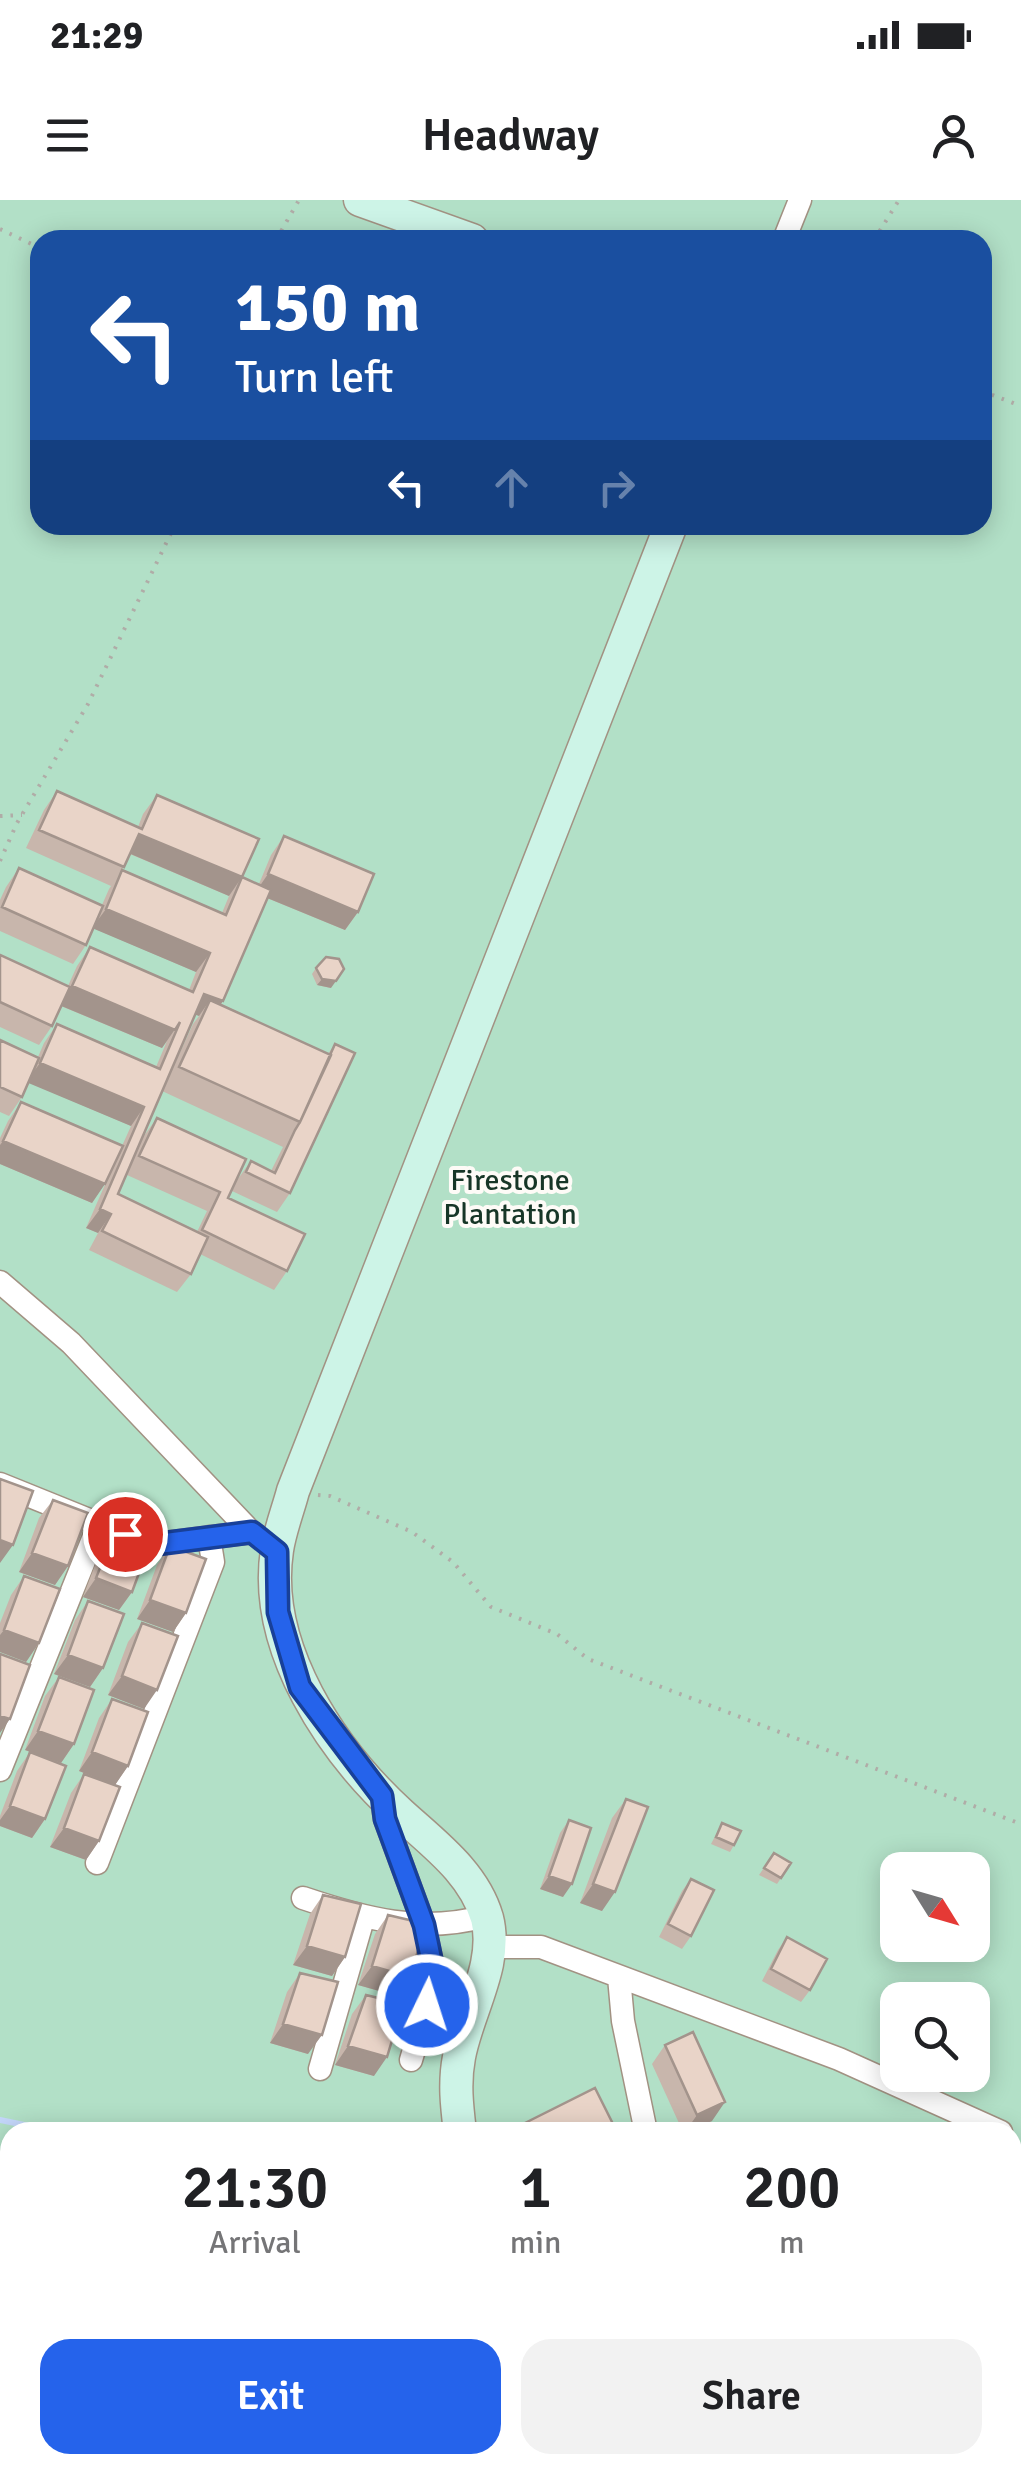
<!DOCTYPE html>
<html lang="en">
<head>
<meta charset="utf-8">
<style>
	:root { --surface:#fff; --page:#f2f2f2; --text:#202124; --muted:#757577; --accent:#2563eb }
	body { margin:0; font-family:Signika,sans-serif; background:var(--page); color:var(--text); height:100vh; display:flex; flex-direction:column; font-size:38px; white-space:nowrap }
	* { box-sizing:border-box; margin:0 }
	p { font-size:32px; color:var(--muted) }
	.icon { flex:none; width:55px; height:55px; fill:none; stroke:currentColor; stroke-width:2; stroke-linecap:round; stroke-linejoin:round }
	.map { position:relative; flex:1; overflow:hidden }
	.details { position:absolute; left:0px; top:1922px; width:1022px; height:352px; display:flex; flex-direction:column; background:var(--surface); border-radius:30px 30px 0 0; box-shadow:0 5px 25px #0003 }
	.details>* { flex:none }
	.guide { position:absolute; left:30px; top:30px; width:962px; height:305px; border-radius:30px; box-shadow:0 5px 25px #0003; background:#1a4fa0; color:#fff; overflow:hidden }
	.needle { width:65px; rotate:127deg }
	.fabs { position:absolute; left:880px; top:1652px; display:grid; gap:20px }
	.fabs a { display:grid; place-items:center; width:110px; height:110px; border-radius:20px; background:var(--surface); box-shadow:0 5px 25px #0003; font-size:50px }
	.pin { position:absolute; display:grid; place-items:center; width:85px; height:85px; color:#fff; margin:-42px; border:5px solid #fff; border-radius:50%; box-shadow:0 2px 10px #0007 }
	.me { position:absolute; width:110px; margin:-55px; rotate:4deg; stroke-linejoin:round; filter:drop-shadow(0 0 8px #0008) }
	.turn { display:flex; align-items:center; gap:35px; height:210px; padding:0 40px; font-size:45px }
	.turn .icon { width:130px; height:130px; stroke-width:2.5 }
	.turn b { display:block; font-size:70px; line-height:85px }
	.lanes { display:flex; align-items:center; height:95px; padding:0 40px; background:#0003; justify-content:center; gap:50px; direction:ltr }
	.lanes .off { opacity:.35 }
	.eta { display:flex; justify-content:space-evenly; align-items:center; height:170px; text-align:center }
	.eta b { font-size:60px; font-weight:600; line-height:70px }
	.cta { display:flex; gap:20px; margin-top:auto; padding:20px 40px }
	.cta a { flex:1; height:115px; border-radius:30px; background:var(--accent); color:#fff; font-size:40px; font-weight:600; line-height:115px; text-align:center }
	.cta a+a { background:var(--page); color:var(--text) }
	.status { display:flex; justify-content:space-between; align-items:center; height:70px; padding:0 50px; background:var(--surface); direction:ltr }
	.status svg { height:28px; fill:currentColor }
	header { display:flex; justify-content:space-between; align-items:center; height:130px; padding:0 40px; background:var(--surface); font-size:45px; font-weight:600 }
	.map>svg:first-child { display:block }
</style>
</head>
<body>
<div class="status"><b>21:29</b><svg viewBox="0 0 49 12"><path d="M0 12V9h3v3zM5 12V6h3v6zM10 12V3h3v9zM15 12V0h3v12zM26 1h20v11H26zM47 4h2v5h-2z"/></svg></div>
<header><svg class="icon" aria-label="menu" viewBox="0 0 24 24"><path d="M4 6h16M4 12h16M4 18h16"/></svg>Headway<svg class="icon" aria-label="person" viewBox="0 0 24 24"><circle cx="12" cy="8" r="4"/><path d="M4 21q1-7 8-7t8 7"/></svg></header>
<div class="map">
<svg width="1021" height="2274" viewBox="0 0 1021 2274">
	<rect width="100%" height="100%" fill="#fefbf7"/>
	<path fill="#b2e0c7" fill-rule="evenodd" d="M0,0h1021v2274h-1021zM40,40h942v285h-942zM898,1670h74v75h-74zM898,1800h74v75h-74zM10,1932h1002v333h-1002z"/>
	<g fill="none" stroke-linecap="round" stroke-linejoin="round">
		<path stroke="#c4d7fa" stroke-width="6" d="M0,1920l58,12
			M529,2265l13,9"/>
		<g stroke="#a29283" stroke-width="25">
			<path id="street" d="M784,40l16,-40
				M0,1082l71,61 180,189
				M0,1284l151,61 100,-13 8,5
				M0,1570l99,-246
				M382,1597l3,22 39,106 11,53 -24,82
				M97,1663l116,-301 -4,-25
				M303,1698c62,21 118,36 183,18
				M491,1747h50l298,112 162,73
				M619,1777l4,44 23,111
				M320,1869l43,-150"/>
		</g>
		<g stroke="#a29283" stroke-width="35">
			<path id="secondary" d="M360,0l112,40
				M460,1932c-3,-25 -6,-49 -1,-75 8,-45 40,-93 28,-139 -13,-45 -53,-74 -86,-104 -69,-63 -139,-166 -124,-264 3,-20 11,-40 16,-59l378,-966
				M1012,2057l9,-2
				M209,2274l34,-9"/>
		</g>
		<path stroke="#b0aca7" stroke-width="4" stroke-dasharray="2.5 8" stroke-linecap="butt" d="M0,29l40,19
			M276,40l23,-40
			M874,40l25,-40
			M982,191l39,15
			M0,616l22,-1
			M0,661l17,-38 71,-119 87,-179
			M318,1295l12,1 82,36 41,30 38,45 66,27 31,25 433,165
			M929,2265l20,9"/>
		<use href="#street" stroke="#fff" stroke-width="22"/>
		<use href="#secondary" stroke="#cdf4e7" stroke-width="32"/>
	</g>
	<path fill="#c8b6ac" fill-rule="evenodd" d="M57,591l81,36 5,-13 14,-19 85,82 -13,19 -99,-42 -6,13 -13,19 -85,-38 18,-38z
		M284,636l74,76 -13,18 -78,-32 -46,106 107,50 7,-10 -45,149 -13,19 -45,-21 5,-11 14,-19 20,10 12,-24 -121,-56 -19,46 14,-19 71,80 59,73 -13,19 -74,-36 -9,20 -14,18 -88,-42 9,-17 -12,-5 21,-48 -15,23 -92,-39v-26l8,-17 13,-19 101,44 9,-20 -103,-44 -6,15 -13,19 -9,-4v-72l38,17 6,-14 13,-19 99,43 11,-26 -5,7 -101,-42 -9,20 -13,19 -39,-18v-72l68,31 9,-20 13,-19 99,43 7,-18 -103,-44 -7,17 -13,19 -73,-33v-31l6,-13 13,-19 83,37 7,-16 13,-19 100,43 7,-17 13,-19 17,7 12,-29zM196,814l3,2 -6,8 -23,50zM127,975l80,36 -10,21 -79,-38z
		M316,768l15,20 -14,-3 -5,-11z
		M53,1300l15,66 -13,19 -36,-13 20,-54z
		M117,1325l15,67 -13,18 -36,-13 20,-53z
		M170,1346l16,67 -13,19 -36,-13 20,-54z
		M24,1376l15,67 -13,19 -26,-10v-29l11,-28z
		M88,1401l15,67 -13,19 -36,-13 21,-54z
		M142,1423l2,86 -36,-14 20,-53z
		M59,1477l15,67 -13,19 -36,-13 20,-54z
		M112,1499l16,67 -13,19 -36,-14 20,-53z
		M30,1552l15,67 -13,19 -32,-12v-10l17,-45z
		M84,1574l15,67 -13,19 -36,-13 21,-54z
		M626,1599l-24,112 -22,-8 32,-85z
		M569,1620l-6,77 -23,-8 20,-56z
		M722,1623l12,22 -4,7 -19,-8z
		M774,1653l17,10 -14,21 -18,-9z
		M691,1679v57l-9,13 -23,-12 23,-46z
		M323,1695l22,62 -13,19 -39,-11 17,-51z
		M388,1715l22,62 -13,19 -39,-11 17,-51z
		M787,1737l23,53 -9,12 -39,-21 16,-31z
		M300,1773l8,81 -38,-11 17,-51z
		M366,1795l8,81 -39,-11 17,-51z
		M665,1845l47,76 -24,11h-5l-31,-68z"/>
	<path fill="#a3948c" d="M139,634l103,43 -13,19 -103,-44z
		M268,674l90,38 -13,18 -90,-37z
		M106,709l104,44 -14,19 -104,-44z
		M322,779l14,2 -5,7 -14,-3z
		M72,786l108,36 -18,26 -103,-43z
		M204,794l19,7 -13,19v-20l-11,16 -8,-3z
		M40,863l104,44 -13,19 -105,-44z
		M3,941l102,43 -13,19 -92,-39v-19z
		M100,1009l11,5 -13,19 -12,-5z
		M0,1340l13,5 -13,18z
		M32,1353l36,13 -13,19 -36,-13z
		M96,1378l36,14 -13,18 -36,-13z
		M150,1400l36,13 -13,19 -36,-13z
		M4,1430l35,13 -13,19 -26,-10v-17z
		M68,1455l35,13 -13,19 -36,-13z
		M122,1476l35,14 -13,19 -36,-14z
		M0,1516l10,3 -10,14z
		M38,1531l36,13 -13,19 -36,-13z
		M92,1552l36,14 -13,19 -36,-14z
		M10,1606l35,13 -13,19 -32,-12v-6z
		M64,1628l35,13 -13,19 -36,-13z
		M549,1676l23,8 -9,13 -23,-8z
		M593,1684l22,8 -13,19 -22,-8z
		M307,1746l38,11 -13,19 -39,-11z
		M372,1766l38,11 -13,19 -39,-11z
		M283,1824l39,11 -14,19 -38,-11z
		M348,1846l39,11 -13,19 -39,-11z
		M725,1902l-13,19 -27,11 12,-17z"/>
	<path fill="#e9d4c8" stroke="#a3948c" stroke-width="2.5" d="M57,591l85,38 15,-34 102,44 -17,38 -103,-43 -15,33 -85,-37z
		M284,636l90,38 -16,38 -90,-38z
		M19,668l84,38 -17,39 -84,-38z
		M122,670l104,45 16,-38 29,13 -48,111 -19,-7 -86,200 90,43 -17,37 -89,-43 9,-17 -11,-5 44,-102 -104,-44 17,-39 103,45 20,-47 -5,8 -103,-44 18,-39 103,45 17,-39 -104,-44z
		M0,755l70,32 -18,39 -52,-24z
		M326,757l13,2 5,10 -8,12 -14,-2 -6,-11z
		M210,800l121,55 -31,67 -121,-55z
		M0,840l39,18 -17,39 -22,-10z
		M335,844l20,9 -65,140 -44,-21 5,-11 24,12 20,-43 5,-8z
		M21,902l102,44 -18,38 -102,-43z
		M157,918l89,41 -18,39 77,36 -18,37 -85,-41 18,-38 -81,-36z
		M0,1279l33,12 -20,54 -13,-5z
		M53,1300l35,13 -20,53 -36,-13z
		M117,1325l35,13 -20,54 -36,-14z
		M170,1346l36,13 -20,54 -36,-13z
		M24,1376l36,13 -21,54 -35,-13z
		M88,1401l36,13 -21,54 -35,-13z
		M142,1423l36,13 -21,54 -35,-14z
		M0,1454l30,11 -20,54 -10,-3z
		M59,1477l35,13 -20,54 -36,-13z
		M112,1499l36,13 -20,54 -36,-14z
		M30,1552l36,14 -21,53 -35,-13z
		M84,1574l36,13 -21,54 -35,-13z
		M626,1599l22,8 -33,85 -22,-8z
		M569,1620l22,8 -19,56 -23,-8z
		M722,1623l19,8 -7,14 -18,-8z
		M774,1653l17,10 -10,15 -17,-10z
		M691,1679l23,11 -23,46 -23,-12z
		M323,1695l38,9 -16,53 -38,-11z
		M388,1715l38,9 -16,53 -38,-11z
		M787,1737l40,22 -17,31 -39,-21z
		M300,1773l38,9 -16,53 -39,-11z
		M366,1795l37,9 -16,53 -39,-11z
		M693,1832l32,70 -28,13 -32,-70z
		M595,1888l21,42 -4,2h-93l-2,-5z"/>
	<g fill="none" stroke-linecap="round" stroke-linejoin="round">
		<g stroke="#184099" stroke-width="25">
			<path id="route" d="M125,1334l25,11 102,-13 25,20 1,60 22,75 82,109 3,23 39,106 11,53 -8,27"/>
		</g>
		<use href="#route" stroke="#2563eb" stroke-width="18"/>
	</g>
	<g text-anchor="middle" dominant-baseline="central" stroke-width="8" stroke-linejoin="round" paint-order="stroke">
		<g font-size="30" fill="#173627" stroke="#fefbf7">
			<text x="510" y="980">Firestone<tspan x="510" dy="34">Plantation</tspan></text>
		</g>
	</g>
</svg>
<div class="fabs">
<a><svg class="needle" viewBox="-14 -14 28 28"><path d="M0-13l5 13h-10z" fill="#e53935"/><path d="M0 13l5-13h-10z" fill="#757577"/></svg></a>
<a><svg class="icon" aria-label="search" viewBox="0 0 24 24"><circle cx="10" cy="10" r="6"/><path d="M15 15l6 6"/></svg></a>
</div>
<div class="pin" style="left:125px;top:1334px;background:#d93025"><svg class="icon" aria-label="arrive" viewBox="0 0 24 24"><path d="M6 21V4h12l-3 4 3 4H6"/></svg></div>
<svg class="me" style="left:427px;top:1805px" viewBox="-20 -20 40 40"><circle r="17" fill="#2563eb" stroke="#fff" stroke-width="3"/><path d="M0-11L8 9 0 5-8 9z" fill="#fff"/></svg>
<div class="guide">
<div class="turn"><svg class="icon" aria-label="left" viewBox="0 0 24 24"><path d="M17 20v-9H6M10 6l-5 5 5 5"/></svg><div><b>150 m</b>Turn left</div></div>
<div class="lanes"><svg class="icon" aria-label="left" viewBox="0 0 24 24"><path d="M17 20v-9H6M10 6l-5 5 5 5"/></svg><svg class="icon off" aria-label="ahead" viewBox="0 0 24 24"><path d="M12 20V5M6 11l6-6 6 6"/></svg><svg class="icon off" aria-label="right" viewBox="0 0 24 24"><path d="M7 20v-9h11M14 6l5 5-5 5"/></svg></div>
</div>
<section class="details">
<div class="eta">
<div><b>21:30</b><p>Arrival</p></div>
<div><b>1</b><p>min</p></div>
<div><b>200</b><p>m</p></div>
</div>
<div class="cta"><a>Exit</a><a>Share</a></div>
</section>
</div>
</body>
</html>
